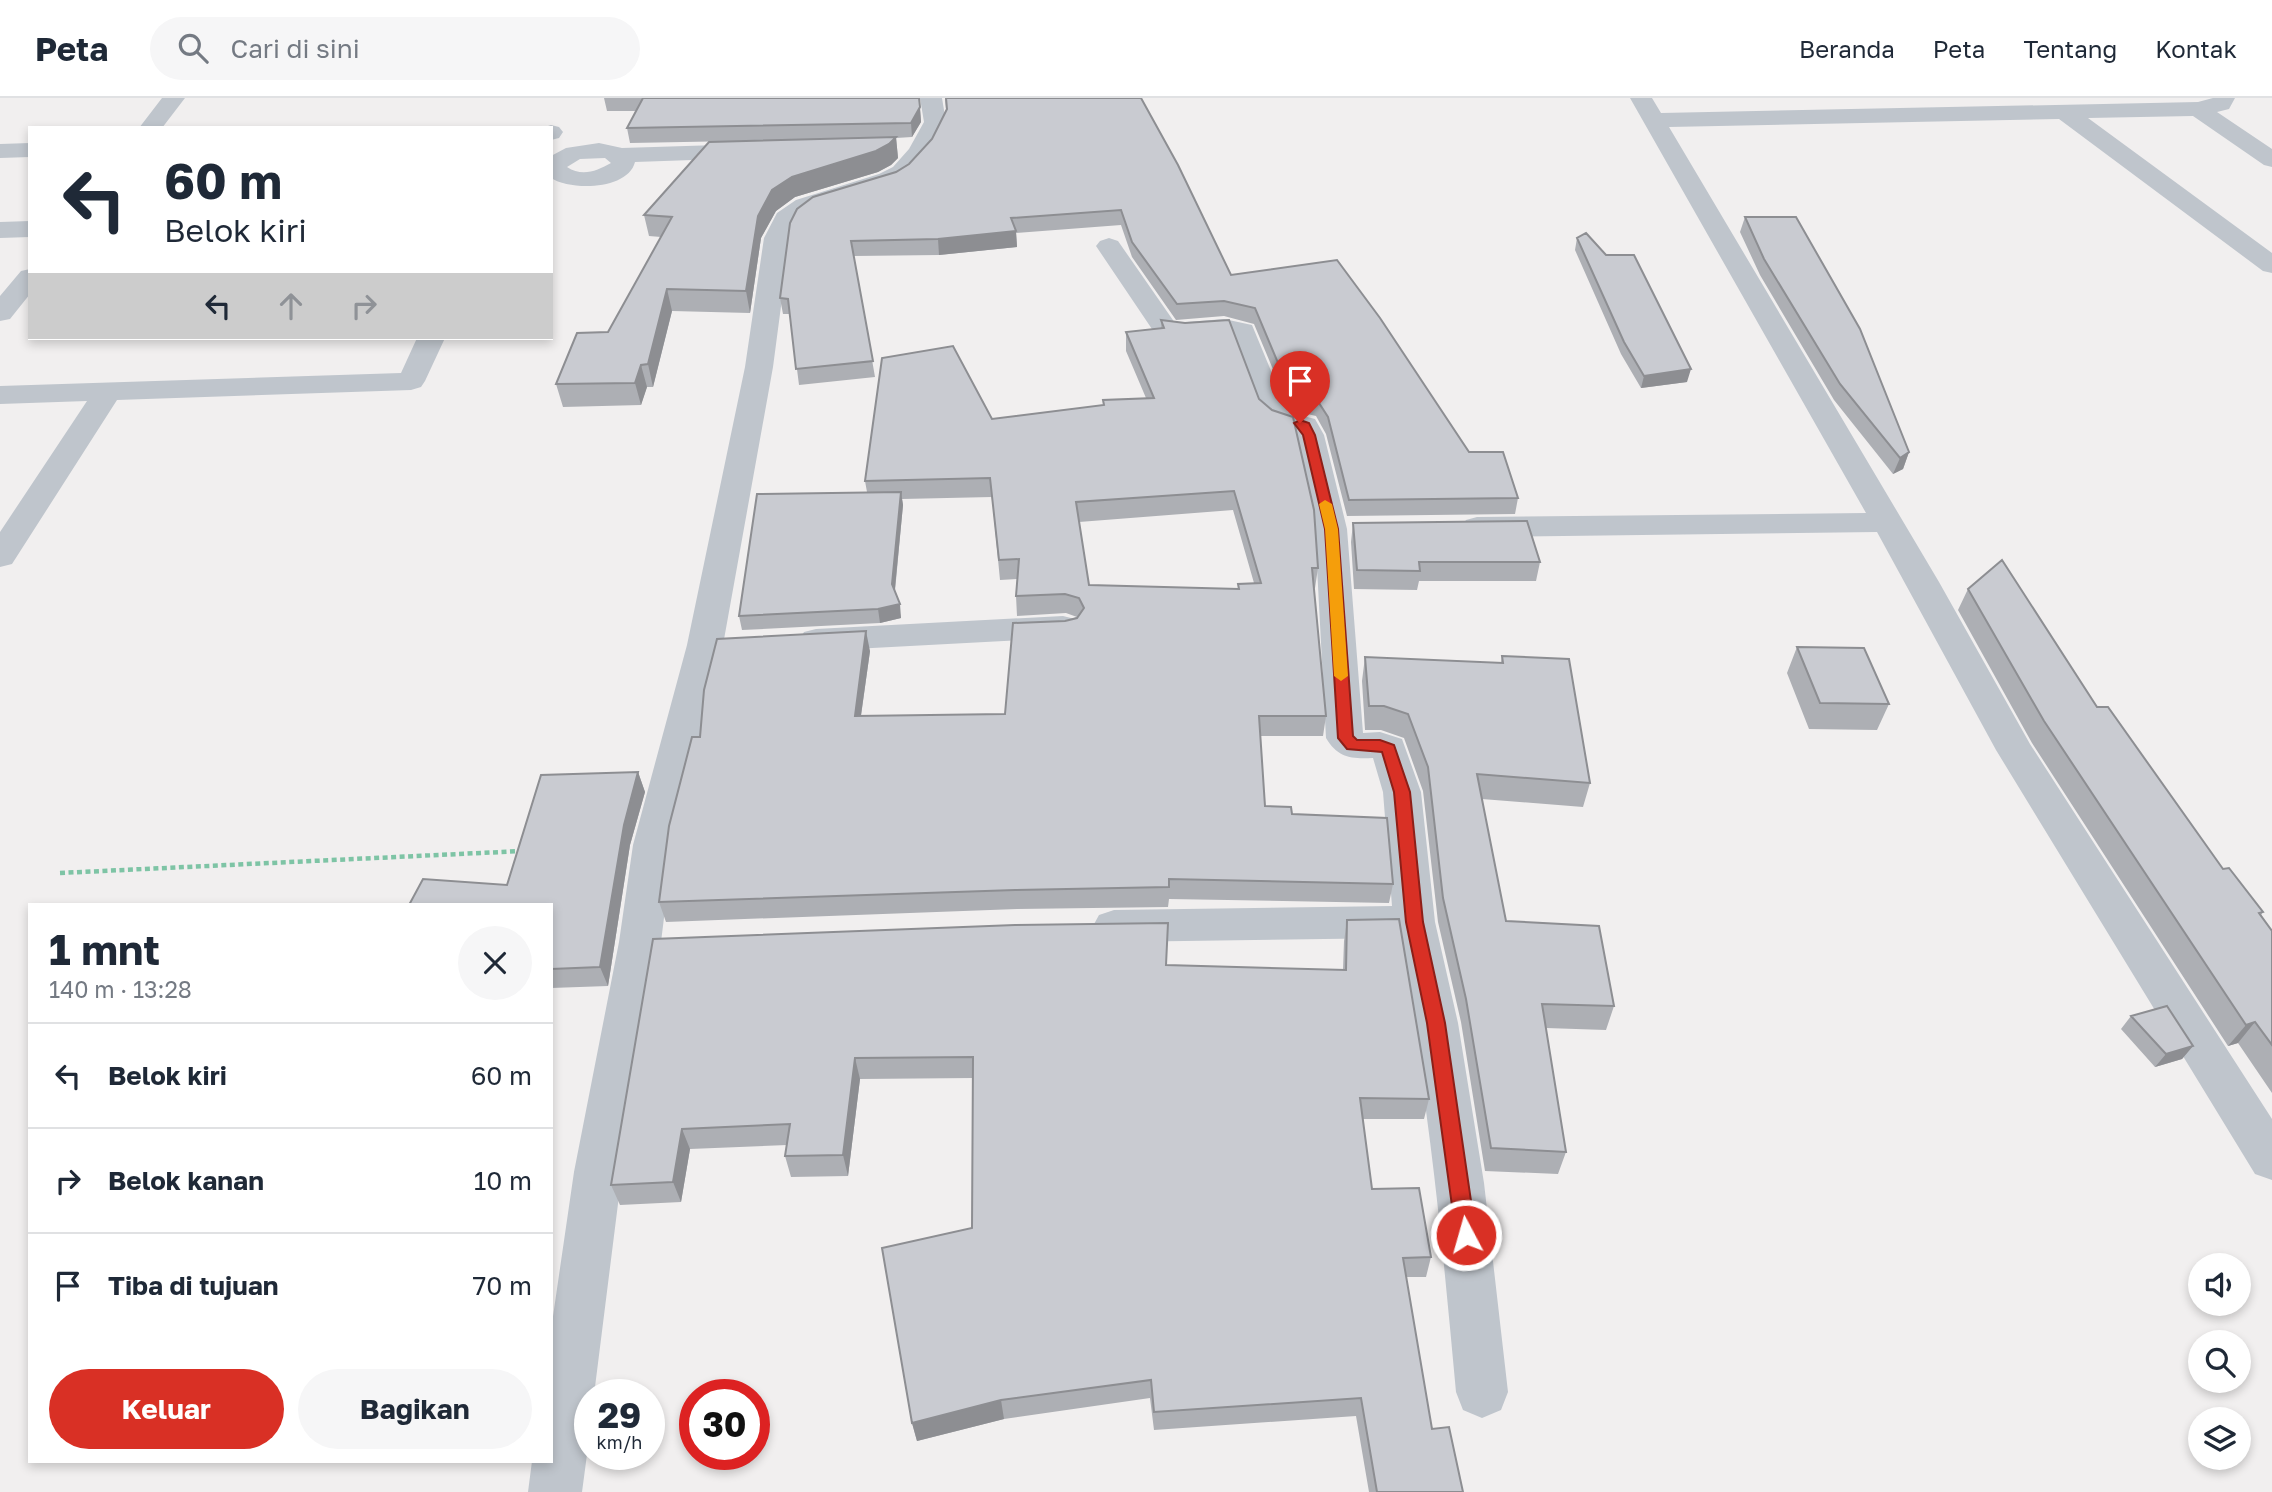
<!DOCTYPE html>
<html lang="id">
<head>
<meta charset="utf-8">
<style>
	:root { --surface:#fff; --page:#f6f6f7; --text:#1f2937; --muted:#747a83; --line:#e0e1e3; --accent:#d93025 }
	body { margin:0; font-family:"Golos Text",sans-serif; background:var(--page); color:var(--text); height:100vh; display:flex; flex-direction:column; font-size:26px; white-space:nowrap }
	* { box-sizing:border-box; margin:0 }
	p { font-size:23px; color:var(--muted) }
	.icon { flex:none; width:38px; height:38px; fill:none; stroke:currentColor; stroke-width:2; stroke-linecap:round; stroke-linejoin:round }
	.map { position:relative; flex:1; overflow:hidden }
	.details { position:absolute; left:28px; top:805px; width:525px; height:560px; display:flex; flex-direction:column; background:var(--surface); border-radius:0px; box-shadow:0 4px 10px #0003 }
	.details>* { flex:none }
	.banner { position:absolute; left:28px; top:28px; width:525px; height:214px; border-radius:0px; box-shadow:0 4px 10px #0003; background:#fff; color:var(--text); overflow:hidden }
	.buttons { position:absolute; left:2188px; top:1155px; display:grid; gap:14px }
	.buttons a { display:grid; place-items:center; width:63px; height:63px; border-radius:50%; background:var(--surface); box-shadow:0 4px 10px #0003; font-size:35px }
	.speed { position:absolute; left:574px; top:1281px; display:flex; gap:14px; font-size:35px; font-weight:700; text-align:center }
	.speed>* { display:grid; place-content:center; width:91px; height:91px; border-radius:50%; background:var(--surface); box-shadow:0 4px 10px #0003; line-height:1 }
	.speed small { font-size:18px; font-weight:400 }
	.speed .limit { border:10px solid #d22; background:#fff; color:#111 }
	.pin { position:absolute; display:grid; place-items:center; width:60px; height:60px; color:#fff; margin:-72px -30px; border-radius:50% 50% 50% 0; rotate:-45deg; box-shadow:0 0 7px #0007 }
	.pin .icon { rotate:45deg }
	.me { position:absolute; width:77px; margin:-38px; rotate:354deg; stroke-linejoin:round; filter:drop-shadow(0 0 5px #0008) }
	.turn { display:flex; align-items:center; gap:24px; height:147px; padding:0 21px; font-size:32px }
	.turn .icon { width:91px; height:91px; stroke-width:2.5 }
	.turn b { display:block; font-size:49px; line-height:60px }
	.lanes { display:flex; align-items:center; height:66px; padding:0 21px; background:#0003; justify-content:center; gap:35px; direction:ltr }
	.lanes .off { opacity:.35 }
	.round { display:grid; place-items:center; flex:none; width:74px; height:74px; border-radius:37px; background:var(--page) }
	.summary { display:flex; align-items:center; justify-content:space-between; height:119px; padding:0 21px }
	h1 { font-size:42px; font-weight:700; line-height:52px }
	.action { display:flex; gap:14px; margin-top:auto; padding:14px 21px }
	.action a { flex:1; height:80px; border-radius:42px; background:var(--accent); color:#fff; font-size:28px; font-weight:700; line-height:80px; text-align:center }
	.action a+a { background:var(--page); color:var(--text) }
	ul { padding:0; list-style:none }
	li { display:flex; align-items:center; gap:21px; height:105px; padding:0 21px; border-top:2px solid var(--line) }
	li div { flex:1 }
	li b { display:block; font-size:26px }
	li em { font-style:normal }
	header { display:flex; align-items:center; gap:42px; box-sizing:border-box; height:98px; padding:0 35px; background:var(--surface); border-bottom:2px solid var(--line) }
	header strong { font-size:33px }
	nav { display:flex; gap:38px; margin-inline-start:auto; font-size:24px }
	.search { width:490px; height:63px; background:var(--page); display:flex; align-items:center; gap:18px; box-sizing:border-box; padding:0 24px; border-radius:38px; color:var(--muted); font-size:26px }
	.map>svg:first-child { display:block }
</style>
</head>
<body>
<header>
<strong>Peta</strong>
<div class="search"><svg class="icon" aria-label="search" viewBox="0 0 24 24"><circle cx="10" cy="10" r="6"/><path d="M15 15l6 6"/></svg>Cari di sini</div>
<nav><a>Beranda</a><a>Peta</a><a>Tentang</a><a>Kontak</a></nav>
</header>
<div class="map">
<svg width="2272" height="1394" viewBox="0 0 2272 1394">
	<rect width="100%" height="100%" fill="#f1efef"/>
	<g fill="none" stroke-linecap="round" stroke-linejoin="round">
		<path stroke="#7ec4a5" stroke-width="4.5" stroke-dasharray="5 3.5" stroke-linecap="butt" d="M60,775l462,-22"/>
		<path fill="#bfc5cc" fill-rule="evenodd" d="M162,0h23l-23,30h-23z
			M920,0h22l4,24 -15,30 -22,25 -12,7 -83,26 -17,12 -7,16 -17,129 -50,278 -50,200 -12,97 -39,230 -28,223h-4v37l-8,60h-54l4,-31h19v-131l23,-158 45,-230 14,-97 54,-200 58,-278 19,-129 13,-25 19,-13 83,-26 14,-7 16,-18 15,-27z
			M1630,0h22l9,15 537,-11 15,-4h22l-6,11 -12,3 55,37v18l-8,-2 -71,-49 -105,2 184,135v20l-9,-2 -204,-152 -390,8 270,455 91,162 242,375v61l-17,-6 -259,-424 -119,-218 -400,5 -11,-3 -5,-7 5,-7 11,-3 389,-4z
			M551,27l8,2 4,5 -4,6 -8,2v-12h-9z
			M30,45v14l-30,1v-14z
			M599,45l23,5 128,-4 8,2 4,5 -4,5 -8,2 -115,4c-7,28 -64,29 -84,16v-22l15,-8zM605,60l6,5c-14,8 -29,14 -44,4l13,-8z
			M30,123v16l-30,1v-16z
			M1109,140l9,3 57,82 49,-4 28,6 36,87 27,7 9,16 23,94 16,204 17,-1 22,7 19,53 14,130 23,101 26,160 24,209 -7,18 -19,8 -19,-8 -7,-18c-14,-152 -28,-304 -59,-454l-283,4 -15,-5 -6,-11 6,-11 15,-5 278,-4 -9,-114 -10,-34c-22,1 -35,0 -47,-20l-11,-209 -21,-94 -2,-3 -21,-5 -11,-11 -30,-80 -46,3 -28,-4 -60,-89 4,-5z
			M30,171v25l-20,25 -10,2v-25l21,-25z
			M417,240h28l-20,43 -4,6 -10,3 -294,10 -105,164 -12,3v-35l87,-131 -87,3v-18l401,-13z
			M1063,518l12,3 5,8 -5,8 -12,3 -247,13 -12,-3 -5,-8 5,-8 12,-3z"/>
	</g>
	<path fill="#adafb4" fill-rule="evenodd" d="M604,0h315l2,24 -9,15 -16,1 2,20 -7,7 -13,7 -83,25 -19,14 -15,27 -11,75 -78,-2 -19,76h-6l-6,18 -78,2 -7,-23 52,-52 53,-95 -12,-1 -5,-21 205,-76 -219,4 -3,-15 9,-17h-29z
		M945,0h196l90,177 238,177 49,46 -3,16 -168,2 -21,-82 -10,-18 -26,-6 -36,-86 -30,-8 -48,4 -44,-63 -11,-32 -105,8 1,14 -78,8 -85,1 21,121 -76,8 -9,-71h-7l-3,-16 116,-126 13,-8 23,-25 14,-29z
		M1745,119l164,235 -6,17 -10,5 -59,-74 -74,-125 -20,-43z
		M1577,140l110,144 -46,6 -20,-34 -46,-104z
		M1161,222l157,248 -3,20h-1l12,128 -3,20h-63l5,70 27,8 101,70 -4,19 -220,-4 -1,8 -151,2 -351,13 -7,-20 41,-165 170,-86 -9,65 144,-2 60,-93 12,-4 -11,-4 -49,3 -1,-20 1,-17 -17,1 -8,-83 -90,2 1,6 -8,86 6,27 -21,5 -138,7 -3,-14 128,-124 -2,-11 127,-62 111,-14 43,-7 -20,-47v-19l35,-4zM1233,412l21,73 -16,1v5l-149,-4 -10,-63z
		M1353,425l187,39 -4,19h-117l-2,9 -63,-1 -3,-47z
		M1968,491l129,118 126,162 40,43 -2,3 11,16v162l-34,-50 -10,3 -196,-303 -74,-133z
		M1797,549l92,57 -12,26 -68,-1 -22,-56z
		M1502,558l88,127 -7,24 -101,-8 24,122 108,85 -8,24 -60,-2 20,124 -8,22 -73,-3 -24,-149 -23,-100 -15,-131 -19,-53 -23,-8h-16l-3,-49 3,-24 136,6z
		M638,674l7,20 -15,53 -22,141 -57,2v-83l-44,-20z
		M1347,822l82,179 -5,20h-61l9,70 59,68 -5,20h-20l26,152 31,63h-94l-13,-76 -202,14 -4,-32 -146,21 -87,22 -5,-18 60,-195 1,-150 -113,1 -12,97 -57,1 -6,-21 2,-11 -97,4 -9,53 -61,3 -9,-20 42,-246 513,26 177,5 1,-29z
		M2131,918l62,30 -11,13 -27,8 -34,-38z"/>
	<path fill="#8d8e92" d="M920,9l1,15 -9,15 -1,-14z
		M896,39l2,21 -7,7 -13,7 -83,25 -19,14 -15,27 -11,75 -4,-22 12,-75 14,-26 20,-13z
		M1016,133l1,16 -78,8 -1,-16z
		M667,191l5,22 -19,76 -5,-23z
		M641,267l6,22 -6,18 -6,-22z
		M1691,271l-4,13 -46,6 3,-12z
		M1909,354l-6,17 -10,5 7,-16z
		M901,394l2,13 -9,93 -2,-14z
		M900,506l1,14 -21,5 -2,-14z
		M866,533l4,20 -12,85 -3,-20z
		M638,674l7,20 -15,53 -22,141 -8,-19 24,-142z
		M2255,924l-17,21 -10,3 18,-21z
		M2193,948l-11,13 -27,8 11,-13z
		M855,960l5,21 -12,97 -5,-21z
		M682,1031l8,20 -9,53 -8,-20z
		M1001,1302l3,19 -87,22 -5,-18z"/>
	<path fill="#c9cbd1" stroke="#8d8e92" stroke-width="2" fill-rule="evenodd" d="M643,0h276l1,9 -9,16 -284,5z
		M946,0h195l37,67 53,110 106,-15 43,58 89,134h34l15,46 -169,2 -21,-83 -11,-17 -26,-6 -36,-86 -31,-7 -47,3 -45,-62 -11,-32 -110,8 5,13 -78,8 -87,2 22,120 -77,8 -8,-70 -8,-1 10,-75 7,-14 16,-12 83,-25 13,-8 23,-25 15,-30z
		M896,39l-7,7 -13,7 -84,26 -20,13 -14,26 -12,75 -79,-2 -19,75 -7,1 -6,18 -79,1 21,-51 31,-1 64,-115 -28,-2 65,-73z
		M1745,119h51l64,112 49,123 -9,6 -60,-74 -76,-125z
		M1586,135l20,22h28l57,114 -47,7 -20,-34 -47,-104z
		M1161,222l24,3 44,-3 30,79 13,11 21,7 21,93 4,58h-6l14,148h-67l6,90 26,1 1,7 95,4 6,66 -224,-5v8l-154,3 -356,12 10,-76 23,-89h8l4,-47 13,-51 149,-8 -11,85 150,-2 8,-91 52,-2 12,-3 7,-10 -5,-10 -14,-4 -49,2 3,-37 -20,1 -9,-82 -125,3 17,-123 71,-12 39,73 112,-14 -1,-5 51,-2 -28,-66 38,-4zM1234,393l27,92 -23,1 1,5 -150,-4 -13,-83z
		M901,394l-9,92 8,20 -22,5 -139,7 18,-122z
		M1527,423l13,41h-121l1,9 -63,-1 -4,-47z
		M2002,462l95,147h11l115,162 6,-1 34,44 -4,1 13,18v114l-17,-23 -9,3 -202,-304 -76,-132z
		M1797,549l67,1 25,56 -69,-1z
		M1502,558l67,3 21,124 -113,-9 29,147 93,5 15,80 -72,-2 24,148 -75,-4 -25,-149 -23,-101 -15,-131 -20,-53 -24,-8h-15l-4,-49 138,6z
		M638,674l-14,53 -24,142 -49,2v-64h-142l14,-26 84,6 34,-110z
		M1399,821l30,180 -69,-1 12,91 47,-1 12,69 -28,1 29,171 17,-2 14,65h-86l-16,-94 -207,14 -3,-32 -150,20 -89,23 -30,-175 90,-20 1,-171 -118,1 -12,97 -58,1 5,-32 -108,5 -9,53 -62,3 42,-246 362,-14 153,-2 -2,42 180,5 1,-50z
		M2167,908l26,40 -27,8 -35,-38z"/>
	<path fill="#d93025" stroke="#8d1f18" stroke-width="2" d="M1300,322l9,3 6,12 23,94 15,207 4,4h23l14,5 16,47 13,130 22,101 31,212 -3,7 -7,2 -7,-2 -3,-7 -29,-212 -21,-101 -12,-130 -12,-40 -35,-3 -9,-11 -13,-209 -22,-94 -9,-12z"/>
	<path fill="#f59e0b" d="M1325,402l7,4 6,25 10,147 -7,5 -7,-5 -9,-147 -6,-25z"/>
</svg>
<div class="buttons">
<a><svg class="icon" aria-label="sound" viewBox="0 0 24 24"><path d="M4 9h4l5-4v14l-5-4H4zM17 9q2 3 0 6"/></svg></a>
<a><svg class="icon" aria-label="search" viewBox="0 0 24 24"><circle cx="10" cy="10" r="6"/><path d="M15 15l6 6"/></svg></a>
<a><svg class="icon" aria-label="layers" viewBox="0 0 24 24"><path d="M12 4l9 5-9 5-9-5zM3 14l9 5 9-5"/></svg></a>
</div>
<div class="speed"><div>29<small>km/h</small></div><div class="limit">30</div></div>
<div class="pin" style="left:1300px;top:325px;background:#d93025"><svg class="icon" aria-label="arrive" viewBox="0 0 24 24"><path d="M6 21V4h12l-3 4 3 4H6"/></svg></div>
<svg class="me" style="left:1466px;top:1137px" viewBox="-20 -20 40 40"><circle r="17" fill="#d93025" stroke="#fff" stroke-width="3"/><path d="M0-11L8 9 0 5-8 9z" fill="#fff"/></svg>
<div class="banner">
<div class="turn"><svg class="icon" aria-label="left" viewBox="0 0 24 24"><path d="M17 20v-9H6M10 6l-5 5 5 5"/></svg><div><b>60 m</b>Belok kiri</div></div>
<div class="lanes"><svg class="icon" aria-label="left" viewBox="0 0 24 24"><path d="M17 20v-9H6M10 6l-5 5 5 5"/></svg><svg class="icon off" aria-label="ahead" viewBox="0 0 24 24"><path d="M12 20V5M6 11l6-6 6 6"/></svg><svg class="icon off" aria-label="right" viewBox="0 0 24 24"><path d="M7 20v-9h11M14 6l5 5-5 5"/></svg></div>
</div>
<section class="details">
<div class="summary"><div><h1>1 mnt</h1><p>140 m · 13:28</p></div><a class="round"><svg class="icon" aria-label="close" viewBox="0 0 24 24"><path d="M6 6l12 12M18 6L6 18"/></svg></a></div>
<ul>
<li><svg class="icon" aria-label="left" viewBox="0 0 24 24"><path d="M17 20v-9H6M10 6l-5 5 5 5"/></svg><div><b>Belok kiri</b></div><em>60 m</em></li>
<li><svg class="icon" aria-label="right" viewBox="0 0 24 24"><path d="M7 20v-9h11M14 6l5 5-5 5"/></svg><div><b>Belok kanan</b></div><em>10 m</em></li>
<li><svg class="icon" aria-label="arrive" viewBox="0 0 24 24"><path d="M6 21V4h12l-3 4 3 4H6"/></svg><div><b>Tiba di tujuan</b></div><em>70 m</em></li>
</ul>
<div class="action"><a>Keluar</a><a>Bagikan</a></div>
</section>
</div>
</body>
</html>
